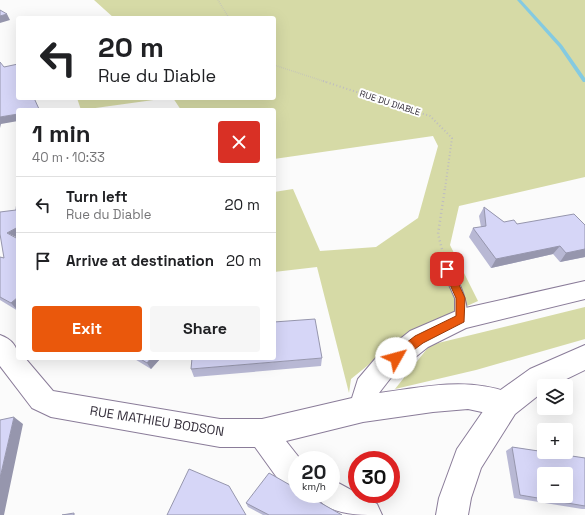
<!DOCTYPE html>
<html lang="en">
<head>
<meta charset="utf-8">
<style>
	:root { --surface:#fff; --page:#f6f6f6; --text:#202124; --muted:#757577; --line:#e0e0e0; --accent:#ea580c }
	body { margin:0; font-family:"Space Grotesk",sans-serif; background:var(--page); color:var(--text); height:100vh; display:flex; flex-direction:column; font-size:15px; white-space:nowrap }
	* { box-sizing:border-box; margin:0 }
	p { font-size:13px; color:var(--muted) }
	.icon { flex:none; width:22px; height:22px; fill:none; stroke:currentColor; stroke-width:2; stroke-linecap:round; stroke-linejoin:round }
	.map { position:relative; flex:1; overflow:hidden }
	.details { position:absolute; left:16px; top:108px; width:260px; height:252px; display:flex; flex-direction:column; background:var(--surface); border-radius:4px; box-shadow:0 4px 16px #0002 }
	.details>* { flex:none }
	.banner { position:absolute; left:16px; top:16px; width:260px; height:84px; border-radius:4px; box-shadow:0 4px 16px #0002; background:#fff; color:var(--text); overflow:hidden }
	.buttons { position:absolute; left:537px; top:379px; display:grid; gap:8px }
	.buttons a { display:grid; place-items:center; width:36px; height:36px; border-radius:4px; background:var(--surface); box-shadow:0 4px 16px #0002; font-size:20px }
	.speed { position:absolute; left:288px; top:451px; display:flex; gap:8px; font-size:20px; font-weight:700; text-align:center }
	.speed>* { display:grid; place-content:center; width:52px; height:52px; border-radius:50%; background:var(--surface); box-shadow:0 4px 16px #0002; line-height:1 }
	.speed small { font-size:10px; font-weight:400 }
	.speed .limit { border:6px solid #d22; background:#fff; color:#111 }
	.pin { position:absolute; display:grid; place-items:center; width:34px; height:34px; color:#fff; margin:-17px; border-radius:8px; box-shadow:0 2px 6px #0006 }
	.me { position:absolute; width:44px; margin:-22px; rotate:52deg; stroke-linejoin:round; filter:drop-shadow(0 0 3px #0008) }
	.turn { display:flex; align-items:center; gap:14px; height:84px; padding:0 16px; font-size:18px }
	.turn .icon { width:52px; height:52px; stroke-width:2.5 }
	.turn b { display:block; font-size:28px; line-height:34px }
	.round { display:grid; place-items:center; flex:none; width:42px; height:42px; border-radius:4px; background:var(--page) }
	.overview { display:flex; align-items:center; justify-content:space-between; height:68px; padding:0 16px }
	h1 { font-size:24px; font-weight:600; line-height:30px }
	.primary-button { display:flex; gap:8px; margin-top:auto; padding:8px 16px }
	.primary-button a { flex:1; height:46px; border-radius:4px; background:var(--accent); color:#fff; font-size:16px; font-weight:600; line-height:46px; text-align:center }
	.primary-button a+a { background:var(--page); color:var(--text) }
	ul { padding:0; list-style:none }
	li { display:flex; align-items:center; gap:12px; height:56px; padding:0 16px; border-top:1px solid var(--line) }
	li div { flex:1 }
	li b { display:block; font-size:15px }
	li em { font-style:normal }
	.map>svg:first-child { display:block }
</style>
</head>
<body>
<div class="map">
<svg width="585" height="515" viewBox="0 0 585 515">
	<rect width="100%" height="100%" fill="#fbfbfb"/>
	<path fill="#d6daa6" d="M94,0h491v177l-126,29 -9,39 28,56 -69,31 -58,47 -2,14 -32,-126 -43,5v-80l19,-3 27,62 56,-4 42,-29 20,-72 -5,-10 -159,23v-49h-93l-8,-12h101v-80h-160z
		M77,98h91l-87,12z
		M585,307v32l-109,31 -81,19 35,-44z"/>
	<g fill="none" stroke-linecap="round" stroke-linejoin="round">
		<path fill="#84cae1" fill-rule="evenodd" d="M517,0h4l41,45 23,33v4h-2l-24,-35z"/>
		<g stroke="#8a7c99" stroke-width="2">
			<path id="service" d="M447,265l4,1c7,14 21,41 14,56l-4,2 -4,-2 -2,-3v-21l-13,-29 1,-3z"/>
		</g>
		<g stroke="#8a7c99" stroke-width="2">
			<path id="minor" d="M585,281v18l-119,29 -38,19 -35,28 -14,18c47,-6 90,-17 136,2l3,9 -3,9 -10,4 -37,-8 -35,3 -70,10 -77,19 15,19h-4v29l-19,-10 -23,-32h-35l-169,-30 -19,-9 -32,-42v-31c11,4 18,11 18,23h7l28,33 167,28h42l90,-21 6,-19 17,-20 35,-28 51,-22z
				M331,479l46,25 5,11c-26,0 -56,0 -67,-21h16z"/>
		</g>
		<g stroke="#8a7c99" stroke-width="2">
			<path id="tertiary" d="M585,345v25l-33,16h-8v5l-29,23 -34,54 -10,30 -3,17h-32l3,-17 18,-49 38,-55 35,-25z"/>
		</g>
		<path stroke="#bebcc0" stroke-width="1.5" stroke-dasharray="0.5 1.5" stroke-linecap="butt" d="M218,0l11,18
			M274,65l52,17"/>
		<path stroke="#bebcc0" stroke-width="2" stroke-dasharray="1 2.5" stroke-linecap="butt" d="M323,81l107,35 22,22 -7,51"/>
		<path stroke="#bebcc0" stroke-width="2.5" stroke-dasharray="1 3" stroke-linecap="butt" d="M443,253l-5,-19 7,-46"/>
		<use href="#service" fill="#fff" fill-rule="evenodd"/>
		<use href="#minor" fill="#fff" fill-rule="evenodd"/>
		<use href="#tertiary" fill="#fff" fill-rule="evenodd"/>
	</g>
	<path fill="#b8b8d4" d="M484,207l20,15 13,2 68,1v32l-25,5 -7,-8 -62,14 -22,-31 4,-9 8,-1 -2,-11z
		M0,257l18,54 -18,-11z
		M133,358h28l-10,11z
		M322,358l-1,8 -127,11 -3,-8z
		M512,447l73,11v51h-3l-68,-11 -8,-47z
		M246,503l96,12h-79l-15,-8z"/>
	<path fill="#9696ad" d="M7,14l3,6 -10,3v-7z
		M18,114v7l-17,3 -1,4v-11z
		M18,227v11l-11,-5z
		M560,246l-7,8 -62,14 5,-9z
		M585,249v8l-25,5 6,-9z
		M18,297v14l-7,-8z
		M151,358h10l-10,11 -4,-6z
		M14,417l9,7 -19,91h-4v-37z"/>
	<path fill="#d6d6f7" stroke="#9696ad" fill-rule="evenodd" d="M0,10l7,4 -7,2z
		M0,62l4,5 14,-3v34h16l5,11 -4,1h-17v4l-18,3z
		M18,200v27l-11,6 11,6v58l-7,6 -11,-6v-40l4,1 -4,-24v-22l16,-2 1,-9z
		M484,207l20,15 10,-2 3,4 57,-10 11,11v24l-19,4 -6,-7 -64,13 -23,-31 13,-2z
		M315,319l7,39 -131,11 1,-11h82v-36z
		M139,358h12l-4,5z
		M14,417l-14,61v-58z
		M512,447l73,11v48l-65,-11zM544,474h22v22h-22z
		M189,469l40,17 17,29h-79z
		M269,473l28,16v5h8l37,21h-73l-23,-12z
		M74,513v2h-12z"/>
	<path fill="#ea580c" stroke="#983908" d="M447,265l4,2 14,31 -1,24 -41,21 -24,18 -3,1 -4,-1 -2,-3 2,-4 23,-18 41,-20v-18l-13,-29z"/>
	<g text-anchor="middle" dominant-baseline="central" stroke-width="4" stroke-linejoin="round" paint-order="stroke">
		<g font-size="9" fill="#36303c" stroke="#fff">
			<text transform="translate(390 103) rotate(18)">RUE DU DIABLE</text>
		</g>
		<g font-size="13" fill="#36303c" stroke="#fff">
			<text transform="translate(157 421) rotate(9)">RUE MATHIEU BODSON</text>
		</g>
	</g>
</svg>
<div class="buttons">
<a><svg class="icon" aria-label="layers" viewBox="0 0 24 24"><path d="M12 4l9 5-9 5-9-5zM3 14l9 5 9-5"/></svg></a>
<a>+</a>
<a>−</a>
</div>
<div class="speed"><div>20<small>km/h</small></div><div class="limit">30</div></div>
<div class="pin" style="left:447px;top:269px;background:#d93025"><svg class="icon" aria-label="arrive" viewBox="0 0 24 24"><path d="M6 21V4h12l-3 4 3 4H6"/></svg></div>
<svg class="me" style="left:396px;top:358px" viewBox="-20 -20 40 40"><circle r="19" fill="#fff"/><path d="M0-13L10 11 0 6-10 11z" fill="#ea580c"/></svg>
<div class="banner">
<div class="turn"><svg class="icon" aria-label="left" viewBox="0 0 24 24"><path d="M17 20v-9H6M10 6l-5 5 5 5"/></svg><div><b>20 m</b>Rue du Diable</div></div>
</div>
<section class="details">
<div class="overview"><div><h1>1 min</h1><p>40 m · 10:33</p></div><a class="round" style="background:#d93025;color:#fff"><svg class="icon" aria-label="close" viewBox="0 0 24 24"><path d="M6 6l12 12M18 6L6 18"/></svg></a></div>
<ul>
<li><svg class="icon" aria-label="left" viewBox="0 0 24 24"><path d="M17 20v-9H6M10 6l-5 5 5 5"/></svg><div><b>Turn left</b><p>Rue du Diable</p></div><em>20 m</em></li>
<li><svg class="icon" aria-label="arrive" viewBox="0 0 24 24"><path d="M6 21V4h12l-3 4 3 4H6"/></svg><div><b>Arrive at destination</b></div><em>20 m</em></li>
</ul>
<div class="primary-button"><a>Exit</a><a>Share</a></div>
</section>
</div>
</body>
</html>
